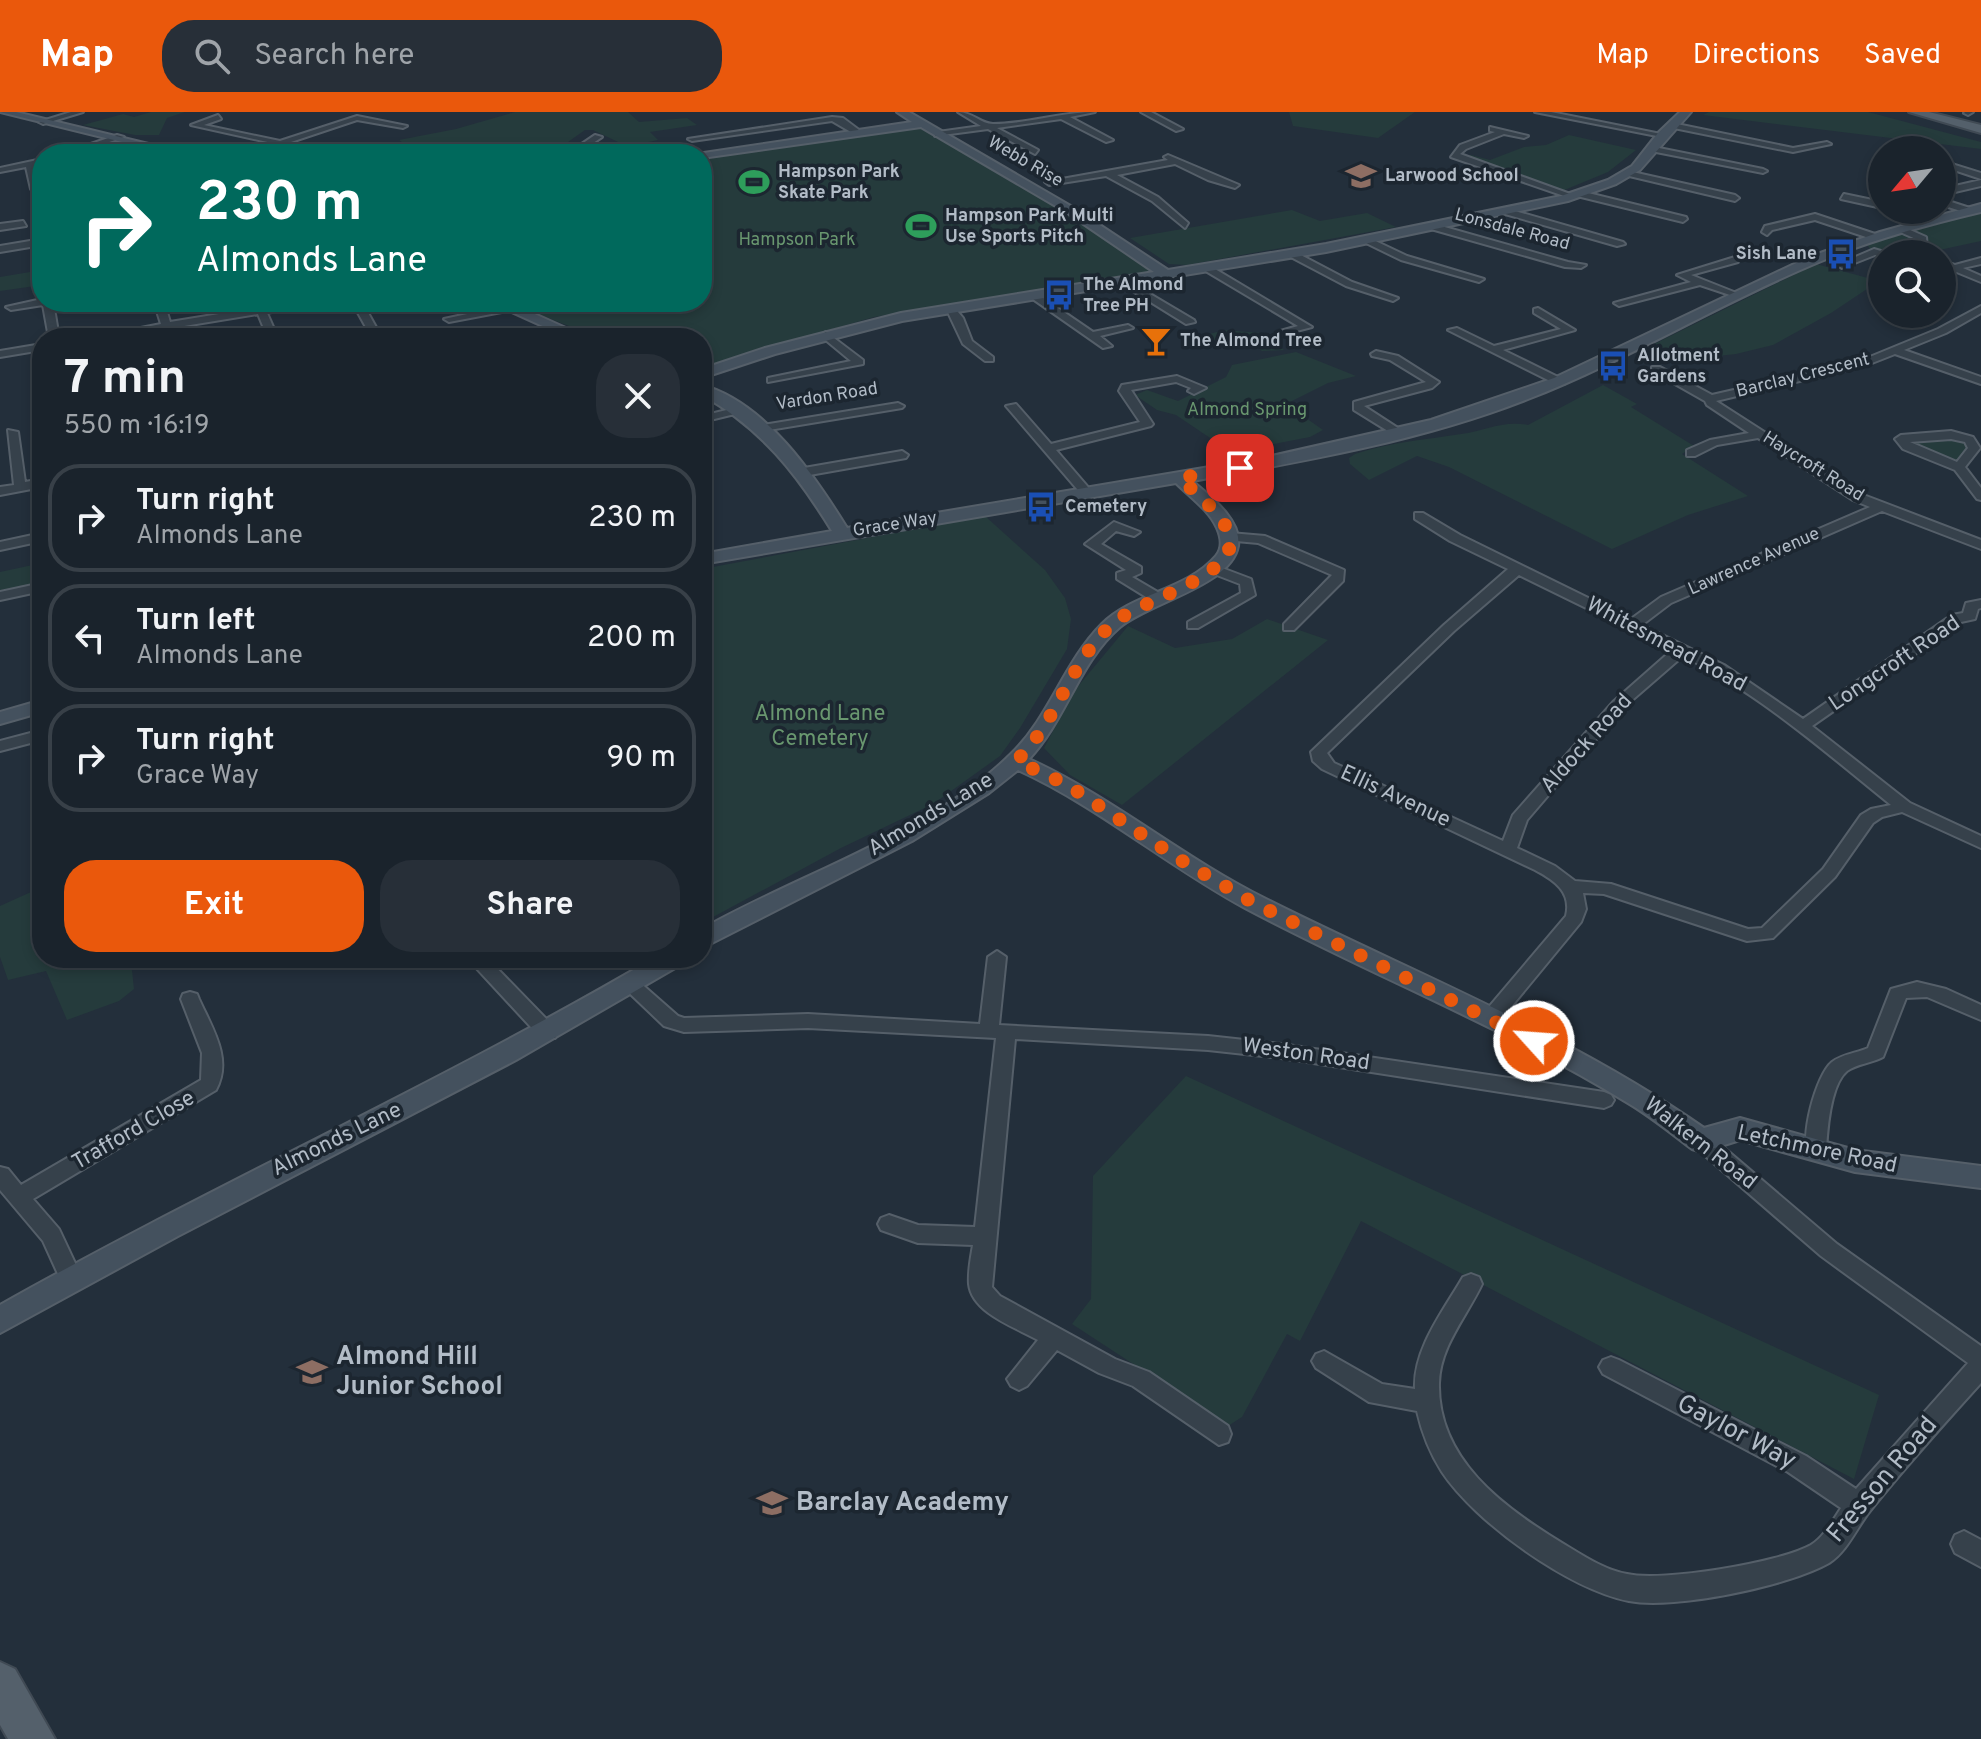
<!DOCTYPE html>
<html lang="en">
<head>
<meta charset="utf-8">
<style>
	:root { --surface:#1a232c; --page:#272f38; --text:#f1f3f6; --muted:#9fa4a9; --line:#384048; --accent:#ea580c }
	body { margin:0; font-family:Overpass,sans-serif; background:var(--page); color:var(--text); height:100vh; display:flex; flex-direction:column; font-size:30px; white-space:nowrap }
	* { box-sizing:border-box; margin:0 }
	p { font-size:26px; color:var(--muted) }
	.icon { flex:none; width:44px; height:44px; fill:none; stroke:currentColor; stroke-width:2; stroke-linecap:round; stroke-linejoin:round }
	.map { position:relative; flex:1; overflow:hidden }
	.details { position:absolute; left:32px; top:216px; width:680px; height:640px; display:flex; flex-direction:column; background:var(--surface); border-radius:32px; box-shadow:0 4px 12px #0003,0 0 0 2px var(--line) }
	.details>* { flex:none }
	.hud { position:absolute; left:32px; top:32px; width:680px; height:168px; border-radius:32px; box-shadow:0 4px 12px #0003,0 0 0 2px var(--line); background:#00695c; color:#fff; overflow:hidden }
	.needle { width:52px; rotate:241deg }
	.tools { position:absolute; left:1868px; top:24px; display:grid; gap:16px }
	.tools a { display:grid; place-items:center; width:88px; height:88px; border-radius:50%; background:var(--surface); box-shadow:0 4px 12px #0003,0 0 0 2px var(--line); font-size:40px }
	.pin { position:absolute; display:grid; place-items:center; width:68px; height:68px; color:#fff; margin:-34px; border-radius:16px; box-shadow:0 4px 12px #0006 }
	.me { position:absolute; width:88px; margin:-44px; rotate:296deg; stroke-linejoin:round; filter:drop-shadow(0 0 6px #0008) }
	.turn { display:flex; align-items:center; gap:28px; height:168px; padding:0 32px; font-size:36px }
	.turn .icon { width:104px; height:104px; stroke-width:2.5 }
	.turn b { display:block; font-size:56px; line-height:68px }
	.round { display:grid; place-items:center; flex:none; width:84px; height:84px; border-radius:32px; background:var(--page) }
	.head { display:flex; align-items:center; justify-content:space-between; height:136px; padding:0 32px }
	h1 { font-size:48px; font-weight:700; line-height:60px }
	.cta { display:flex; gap:16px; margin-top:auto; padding:16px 32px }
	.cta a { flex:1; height:92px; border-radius:32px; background:var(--accent); color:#fff; font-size:32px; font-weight:700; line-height:92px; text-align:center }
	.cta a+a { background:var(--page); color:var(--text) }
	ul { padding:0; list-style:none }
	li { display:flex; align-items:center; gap:24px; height:108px; margin:0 16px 12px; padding:0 16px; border:4px solid var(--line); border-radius:32px }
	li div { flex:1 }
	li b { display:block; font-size:30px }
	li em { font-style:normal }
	header { display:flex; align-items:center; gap:48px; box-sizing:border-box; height:112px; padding:0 40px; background:var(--accent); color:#fff }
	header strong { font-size:38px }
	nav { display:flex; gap:44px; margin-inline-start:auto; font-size:28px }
	.search { width:560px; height:72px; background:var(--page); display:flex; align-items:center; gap:20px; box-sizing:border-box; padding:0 28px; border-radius:32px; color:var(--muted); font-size:30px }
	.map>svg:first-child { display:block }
</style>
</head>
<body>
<header>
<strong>Map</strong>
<div class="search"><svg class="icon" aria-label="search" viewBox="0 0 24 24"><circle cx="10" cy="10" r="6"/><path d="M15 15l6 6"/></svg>Search here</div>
<nav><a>Map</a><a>Directions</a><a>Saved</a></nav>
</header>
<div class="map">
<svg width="1981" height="1627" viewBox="0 0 1981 1627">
	<rect width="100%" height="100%" fill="#232f3b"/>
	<path fill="#253b3c" d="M151,0h34l-18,6 -8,17h-24l-52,-10 40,-11 11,3z
		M515,0h113l11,10 48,-4 10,7 -47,7 8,8 -14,3 8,5 14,-2 10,8 -35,-1 -48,-23h-8l-34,24h-144l-2,-1 8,-3 -14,-10 57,-11z
		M1289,0h126l-37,26 -85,-12z
		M1709,0h159l113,30v7l-278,-34z
		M905,17h16l143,81 88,63 -278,44 -172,50v-29h-101l-93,-35 194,-1v-143z
		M1569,23l67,15 -28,22 -46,19 -98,-33 7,-3 19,5 34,-13 22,-2z
		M1292,98l28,11 47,-8 29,14 -209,38 -18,-1 -39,-26z
		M1981,100v29l-51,11 3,2h-32l-31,-5 -3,-5z
		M1816,152l63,17 -48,32 -58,32 -37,9 -83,9 -17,-10z
		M42,158v15l-42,6v-14z
		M1224,218l38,3 22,17 -22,1 -20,-12 -22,5 -14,-9z
		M1296,240l60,24 -28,7 -42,21 37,26 -13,7 -73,14 -9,-1 -52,-35 -19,-5 -22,-15 12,-5 31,11 48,-24 6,-12z
		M1603,273l34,19 -6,3 63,39 -12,8 66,42 -60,19 -76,34 -163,-82 -32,-11 -48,24 -19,-16 -1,-6 6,-4c35,-12 70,-14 106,-20 23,-3 43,-14 67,-9z
		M1961,326l9,7 -9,12 -8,4 -43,-15 -2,-6z
		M985,404l60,54 20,28 6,21 -4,30 -47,79 -20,28 -67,48 -92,44 -139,75v-354z
		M42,451v21l-42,10v-22z
		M1267,507l61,21 -206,165 -52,-30 -26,-27 31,-58 53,-64 47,22 57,-9z
		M42,775v71h96l-7,3 3,28 -15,12 -52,19 -21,-49 -38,9 -8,-23v-51z
		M1186,964l693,319 -25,84 -493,-258 -61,120 -13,-7 -45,83 -14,9 -156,-102 19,-25 2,-123z"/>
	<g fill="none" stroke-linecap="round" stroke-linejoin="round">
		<g stroke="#555f69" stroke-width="4">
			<path id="street" d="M71,0h12l-40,12 -4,-2z
				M958,0c14,0 23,12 35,12 34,0 68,-12 102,-12l-25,5 43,23 -7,2 -45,-23 -64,9 41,22 -3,4 -47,-25 -53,7 3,-4 43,-6z
				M1141,0h10l32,17 -7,2z
				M1535,0h16l115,23 -4,2z
				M1973,0l-5,3 -4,-2 1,-1z
				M218,3l3,4 -17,6 76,16 77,-25 50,10 -4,2 -46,-8 -102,34h-12l29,-11 -81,-18z
				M832,5l11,1 20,15 -7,2 -24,-14 -140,20 -4,-2z
				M1672,11l121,25 34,-6 4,2 -38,8 -124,-25z
				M1490,15l38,9 -4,2 -20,-4 -38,15 -6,5 113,41v4l-122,-42 9,-12 35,-13 -5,-1z
				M117,23l7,2 -50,17h-12z
				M595,23l7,2 -25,17h-10z
				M1654,35l109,22 4,2 -4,2 -112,-22z
				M1168,43l71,30 -4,3 -27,-8 -33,-16 -58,11 41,22 30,26 -3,5 -33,-27 -46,-25 -57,9 -4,-3 123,-22 -4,-3z
				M42,47v4l-8,2 4,26 -7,-2 -5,-22 -26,5v-4z
				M1942,49l39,12v6l-39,-13z
				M1871,57l11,2v5l-11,-3z
				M1628,59l107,24 4,3 -4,3 -110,-26z
				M1981,68v6l-39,9v-6z
				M1580,79l106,26 1,2 -4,3 -106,-26z
				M1844,82l38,8v6l-41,-9z
				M1942,87l31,10 1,2 -4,3 -28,-9z
				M1508,97l115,33 2,2 -8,2 -112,-32z
				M1815,102l63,21 2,2 -8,2 -57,-19 -43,10 -5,5 -5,-3 3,-6z
				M23,109l3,5 -26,4v-6z
				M1434,112l134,38 18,3 -5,3 -16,-1 -134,-38z
				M1901,114l25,11 1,11 4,6h-10l-4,-6 1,-8 -20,-9z
				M1367,125l40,19 77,23 -5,3 -78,-22 -37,-18z
				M42,127v6l-42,7v-6z
				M1874,137l17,5 -16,1 -33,13 -5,-3z
				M1289,140h6l57,30 46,16 -5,3 -47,-15 -57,-30z
				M1735,145l3,1v4l-47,13 48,19v4l-39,-13 -81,21 -5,-3 77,-21 -14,-7z
				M1981,146v6l-18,4 18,8v6l-39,-16v-6l13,5z
				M1204,154h6l102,61 -35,9v-4l21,-6 -94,-56z
				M1123,166l71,42 1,2 -9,2 -66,-41 -2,-2z
				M1030,181h6l57,39 35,-7 5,3 -33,8 12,10 -9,2 -73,-51z
				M42,187v3h11l6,36h-10l-6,-33 -32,5 -5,-3z
				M154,190h10l6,20 86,-14 -3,-6h10l2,5 53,-5 -51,11 11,25h-10l-10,-24 -86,14 2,7 -5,3 -4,-1 -3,-7 -48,8h-24l71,-14z
				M352,190h10l20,36h-10z
				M509,193l5,3 -1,2 -64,12 -5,-3z
				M945,194h8l10,12 9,23 21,16v4h-8l-22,-17z
				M1981,194v7l-35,20 -42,17 77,27v7l-86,-30 -28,11 -151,36 145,93 120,46v9l-99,-38 -211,92 -29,22 82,40 79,54 149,-104 11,-2 3,-10 15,-3v8l-3,1 -3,10 -14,3 -149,104 98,77 71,33v12l-79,-36 -20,5 -9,6 -38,54 -62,61 -26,3 -143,-47 -21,-1 3,16 -5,13 -84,102h-14l-3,-5 3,-5 83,-98c6,-24 -12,-36 -31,-46l-213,-101 -9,-8 -2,-9 133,-127 64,-56 -58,-28 -35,-22v-6h8l37,22 171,84 30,-22 209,-90 -17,-7 -95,-62 -41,7 -22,11h-8v-6l23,-10 39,-7 -42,-28 -2,-4 -53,-30v-4h8l52,28 148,-34 78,-32zM1519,463l153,75 -59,52 -100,113 -10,26 -169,-78 -7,-10 127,-122zM1683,544c77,38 141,95 208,149l-20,4 -10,6 -38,54 -61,59 -14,1 -137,-45 -36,-3 -20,-15 -38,-18 10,-28 96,-112z
				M1538,196l37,22 -72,20 61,30v4h-8l-108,-54 9,-2 37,18 67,-17 -27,-16v-4z
				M826,220l37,28v4l-95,18v-4l83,-17 -29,-24 -1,-2z
				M42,232v6l-42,7v-6z
				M1376,239l22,5 41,26 -7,6 -68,18 40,26v4h-8l-42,-26v-8l72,-20 -36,-22 -18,-4 -1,-2z
				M1177,264l29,12 -12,6 -6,-3 3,-3 -15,-6 -45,8 22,34 -2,2 -95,24 37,43 -6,4 -4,-1 -77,-90 10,-2 35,40 89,-22 -21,-31 3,-6z
				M898,291l6,3 -2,2 -139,23 -6,-3 6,-3z
				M739,295l6,3 -2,2 -41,10v-6z
				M8,318l10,2 7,50 17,-3v8l-42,8v-8l14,-2z
				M1951,319l22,6 7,11 -15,19 16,21v12l-4,-1 -22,-29 -52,-21 -8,-10 6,-4zM1951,327l14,3 3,6 -11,14 -47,-20z
				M902,339l6,4 -2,3 -102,18 -6,-4 6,-4z
				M1114,410l26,10 -6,4 -18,-5 -15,13 40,23v6l-9,4 29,17v6h-10l-34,-21v-6l9,-3 -41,-26z
				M42,421v8l-42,9v-8z
				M1230,421l35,3 79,34 -1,11 -49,49h-10v-6l48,-49 -74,-32 -33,-3v-6z
				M1214,453l37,14 4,16 -57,33h-10v-6l53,-29 -1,-9 -31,-12v-6z
				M42,471v8l-42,9v-8z
				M42,618v10l-42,11v-10z
				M997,839l9,6 -7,68 209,11 73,8 323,48 7,3 3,5 -3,5 -7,3 -323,-50 -73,-8 -193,-11 -23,248 8,9 115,63 34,13 79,54 3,8 -3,8 -9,3 -86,-59 -34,-13 -42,-23 -30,36 -8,4 -8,-4 -4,-7 31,-39c-23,-13 -66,-27 -69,-56 -1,-13 2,-27 4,-39l-55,-2 -37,-13 -3,-6 3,-6 8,-3 29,10 57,2 21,-189 -188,-10 -124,4 -20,-6 -43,-41 9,-7 7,2 41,36 6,2 124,-4 172,10 8,-67z
				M467,846h20l68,70 3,5 -3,5h-14z
				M1917,870l29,7 35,16v15l-54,-23 -21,1 -23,59c-11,6 -27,7 -36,14 -17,14 -20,61 -21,81l-3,6 -7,2 -7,-2c-10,-19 7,-83 23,-96 10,-8 25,-9 36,-14l23,-59z
				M190,880l7,2 2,5c13,29 34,60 17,91l-183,109 26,30 23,49 -3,7 -8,2 -8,-2 -20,-44 -43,-51v-23l8,2 13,16 180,-105 1,-27 -21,-54 2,-5z
				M1702,1021l7,2 128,109 144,102v37c-38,42 -76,84 -111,128 -13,16 -23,41 -41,52 -40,23 -155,47 -200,38 -59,-11 -154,-79 -187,-129 -12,-19 -20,-39 -25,-61l-48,-9 -53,-34 -4,-7 4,-7 8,-3 58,33 33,5c-2,-40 29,-79 48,-112l8,-3 8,3 3,7c-15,32 -42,62 -43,99 -2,76 64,124 123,160 20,12 42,27 65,31 35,8 152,-11 184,-29 13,-8 22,-25 30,-37l-53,-36 -185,-98 -4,-7 4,-7 8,-3 8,3 187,96 50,33 112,-126 -147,-107 -126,-109 -3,-6 3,-6z
				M1964,1419l17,9v27l-26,-14 -4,-9 4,-9z"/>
		</g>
		<g stroke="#555f69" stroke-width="4">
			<path id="secondary" d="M0,0h16l174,42h-19z
				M897,0h12l165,96 94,62 158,-26 235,-48 47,-16 24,-14 26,-33 22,-21h11l-51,58 -24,14 -48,17 -242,51 -424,69 -127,33 -73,24v-9l63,-21 136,-35 253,-41 -88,-60 -145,-85 -219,31v-4h-5l215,-32z
				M1981,92v8c-55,13 -110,28 -162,50 -99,41 -191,98 -291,137 -107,42 -223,62 -336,82 17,14 54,42 45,69 -12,37 -88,53 -117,77 -41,35 -54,93 -91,132 83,38 153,98 235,139 147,74 304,135 440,230l36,-10 115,32 126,16v22l-126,-16 -115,-32 -38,12 -10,-3c-21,-16 -42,-33 -64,-46 -122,-75 -257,-128 -383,-195 -78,-42 -146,-101 -227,-138l-29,23 -77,48 -210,107v-19c97,-55 231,-97 310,-176 38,-37 52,-91 90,-129 31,-31 85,-34 114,-68 7,-8 5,-19 1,-28 -8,-18 -27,-31 -41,-45l-474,81v-10l130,-23c-35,-57 -71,-103 -130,-136v-10c64,18 112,90 145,143l416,-70 168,-38 123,-42 255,-121 71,-25z
				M490,190h18l80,36h-19z
				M42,588v12l-42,12v-12z
				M654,846h31l-3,6 -166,96 -338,176 -178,97v-28c215,-121 441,-222 654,-347z"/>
		</g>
		<g stroke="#404a54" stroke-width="4">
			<path id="primary" d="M1909,0h20l52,13v8z
				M0,1550l15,7 40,70h-47l-8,-14z"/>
		</g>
		<use href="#street" fill="#36414b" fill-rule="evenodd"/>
		<use href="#secondary" fill="#44515e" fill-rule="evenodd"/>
		<use href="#primary" fill="#54606b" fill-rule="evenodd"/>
	</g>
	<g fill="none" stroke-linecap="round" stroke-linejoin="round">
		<path stroke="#ea580c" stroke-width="14" stroke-dasharray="0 25.2" d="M1240,356l-60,10c15,16 53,42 50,67 -4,33 -88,56 -114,76 -45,36 -58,101 -100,140l50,23 113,75 73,43 282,139"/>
	</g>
	<defs>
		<g id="school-bare" transform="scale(2.4)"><path d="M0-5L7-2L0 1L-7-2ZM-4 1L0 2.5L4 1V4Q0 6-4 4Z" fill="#8d6e63" stroke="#1c2630" stroke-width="2.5" paint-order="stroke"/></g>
		<g id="stadium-bare" transform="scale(2.4)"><path d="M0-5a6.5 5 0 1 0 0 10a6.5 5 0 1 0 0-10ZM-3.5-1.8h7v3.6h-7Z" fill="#2e9e5b" stroke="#1c2630" stroke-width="2.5" paint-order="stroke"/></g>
		<g id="bus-bare" transform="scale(2.4)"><path d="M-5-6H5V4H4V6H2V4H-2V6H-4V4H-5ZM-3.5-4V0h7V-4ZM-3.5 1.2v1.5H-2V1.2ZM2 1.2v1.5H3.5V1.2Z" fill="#1a4fb4" stroke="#1c2630" stroke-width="2.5" paint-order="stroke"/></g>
		<g id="bar-bare" transform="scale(2.4)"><path d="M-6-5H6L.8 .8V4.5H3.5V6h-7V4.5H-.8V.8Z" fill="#e8710a" stroke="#1c2630" stroke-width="2.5" paint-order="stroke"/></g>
	</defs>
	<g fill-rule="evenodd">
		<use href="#school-bare" x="1361" y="64"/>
		<use href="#stadium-bare" x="754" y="70"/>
		<use href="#stadium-bare" x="921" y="114"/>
		<use href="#bus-bare" x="1841" y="142"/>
		<use href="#bus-bare" x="1059" y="183"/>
		<use href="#bar-bare" x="1156" y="229"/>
		<use href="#bus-bare" x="1613" y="254"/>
		<use href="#bus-bare" x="1041" y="395"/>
		<use href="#school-bare" x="312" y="1260"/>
		<use href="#school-bare" x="772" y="1391"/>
	</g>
	<g text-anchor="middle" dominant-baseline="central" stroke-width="7" stroke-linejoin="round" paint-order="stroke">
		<g font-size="18" fill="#b2bcc7" stroke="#1c2630">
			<text transform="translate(1025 50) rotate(30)">Webb Rise</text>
			<text transform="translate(1512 118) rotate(15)">Lonsdale Road</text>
			<text transform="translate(1803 264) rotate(-14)">Barclay Crescent</text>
			<text transform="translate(827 285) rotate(-9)">Vardon Road</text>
			<text transform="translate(1813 355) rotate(32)">Haycroft Road</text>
			<text transform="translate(895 413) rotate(-9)">Grace Way</text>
			<text transform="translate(1754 450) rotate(-24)">Lawrence Avenue</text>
		</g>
		<g font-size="18" font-weight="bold" fill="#b2bcc7" stroke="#1c2630" text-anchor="start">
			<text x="778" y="60">Hampson Park<tspan x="778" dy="21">Skate Park</tspan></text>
			<text x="1385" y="64">Larwood School</text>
			<text x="945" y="104">Hampson Park Multi<tspan x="945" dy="21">Use Sports Pitch</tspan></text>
			<text x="1817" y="142" text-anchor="end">Sish Lane</text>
			<text x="1083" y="173">The Almond<tspan x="1083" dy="21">Tree PH</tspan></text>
			<text x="1180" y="229">The Almond Tree</text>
			<text x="1637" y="244">Allotment<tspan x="1637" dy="21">Gardens</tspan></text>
			<text x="1065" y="395">Cemetery</text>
		</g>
		<g font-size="18" fill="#69976f" stroke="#1c2630">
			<text x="797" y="128">Hampson Park</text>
			<text x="1247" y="298">Almond Spring</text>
		</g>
		<g font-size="22" fill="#b2bcc7" stroke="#1c2630">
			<text transform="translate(1666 533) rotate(28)">Whitesmead Road</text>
			<text transform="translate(1895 552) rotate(-34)">Longcroft Road</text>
			<text transform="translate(1587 632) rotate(-48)">Aldock Road</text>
			<text transform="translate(1395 685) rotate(25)">Ellis Avenue</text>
			<text transform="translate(931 703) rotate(-31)">Almonds Lane</text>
			<text transform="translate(1306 943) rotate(8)">Weston Road</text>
			<text transform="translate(134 1019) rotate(-30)">Trafford Close</text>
			<text transform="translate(337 1028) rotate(-26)">Almonds Lane</text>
			<text transform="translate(1700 1032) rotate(38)">Walkern Road</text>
			<text transform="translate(1817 1038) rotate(12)">Letchmore Road</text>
		</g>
		<g font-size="22" fill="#69976f" stroke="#1c2630">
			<text x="820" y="602">Almond Lane<tspan x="820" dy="25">Cemetery</tspan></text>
		</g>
		<g font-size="26" font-weight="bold" fill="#b2bcc7" stroke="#1c2630" text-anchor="start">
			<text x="336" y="1245">Almond Hill<tspan x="336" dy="30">Junior School</tspan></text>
			<text x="796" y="1391">Barclay Academy</text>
		</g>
		<g font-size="26" fill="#b2bcc7" stroke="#1c2630">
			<text transform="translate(1736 1321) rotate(28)">Gaylor Way</text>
			<text transform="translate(1883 1368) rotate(-50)">Fresson Road</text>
		</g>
	</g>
</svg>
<div class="tools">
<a><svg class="needle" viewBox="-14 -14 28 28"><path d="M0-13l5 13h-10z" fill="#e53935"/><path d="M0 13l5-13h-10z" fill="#9fa4a9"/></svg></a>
<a><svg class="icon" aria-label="search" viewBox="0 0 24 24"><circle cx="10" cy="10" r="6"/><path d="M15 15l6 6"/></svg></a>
</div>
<div class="pin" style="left:1240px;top:356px;background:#d93025"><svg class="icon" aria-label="arrive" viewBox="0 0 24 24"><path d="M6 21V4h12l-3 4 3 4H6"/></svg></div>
<svg class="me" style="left:1534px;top:929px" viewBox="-20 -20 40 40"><circle r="17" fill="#ea580c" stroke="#fff" stroke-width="3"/><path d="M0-11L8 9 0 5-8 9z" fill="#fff"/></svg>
<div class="hud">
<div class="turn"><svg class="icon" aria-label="right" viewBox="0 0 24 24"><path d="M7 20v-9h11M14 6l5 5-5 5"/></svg><div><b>230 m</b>Almonds Lane</div></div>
</div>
<section class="details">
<div class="head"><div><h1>7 min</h1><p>550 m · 16:19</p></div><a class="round"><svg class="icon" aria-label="close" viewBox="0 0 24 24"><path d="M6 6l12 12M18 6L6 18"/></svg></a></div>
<ul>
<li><svg class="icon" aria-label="right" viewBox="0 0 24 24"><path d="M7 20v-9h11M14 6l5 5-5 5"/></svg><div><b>Turn right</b><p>Almonds Lane</p></div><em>230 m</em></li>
<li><svg class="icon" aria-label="left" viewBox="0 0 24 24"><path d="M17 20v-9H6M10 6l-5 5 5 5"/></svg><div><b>Turn left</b><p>Almonds Lane</p></div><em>200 m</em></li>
<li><svg class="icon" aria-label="right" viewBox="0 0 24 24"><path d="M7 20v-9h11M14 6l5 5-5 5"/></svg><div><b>Turn right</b><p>Grace Way</p></div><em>90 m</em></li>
</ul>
<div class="cta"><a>Exit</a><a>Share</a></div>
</section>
</div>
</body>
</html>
